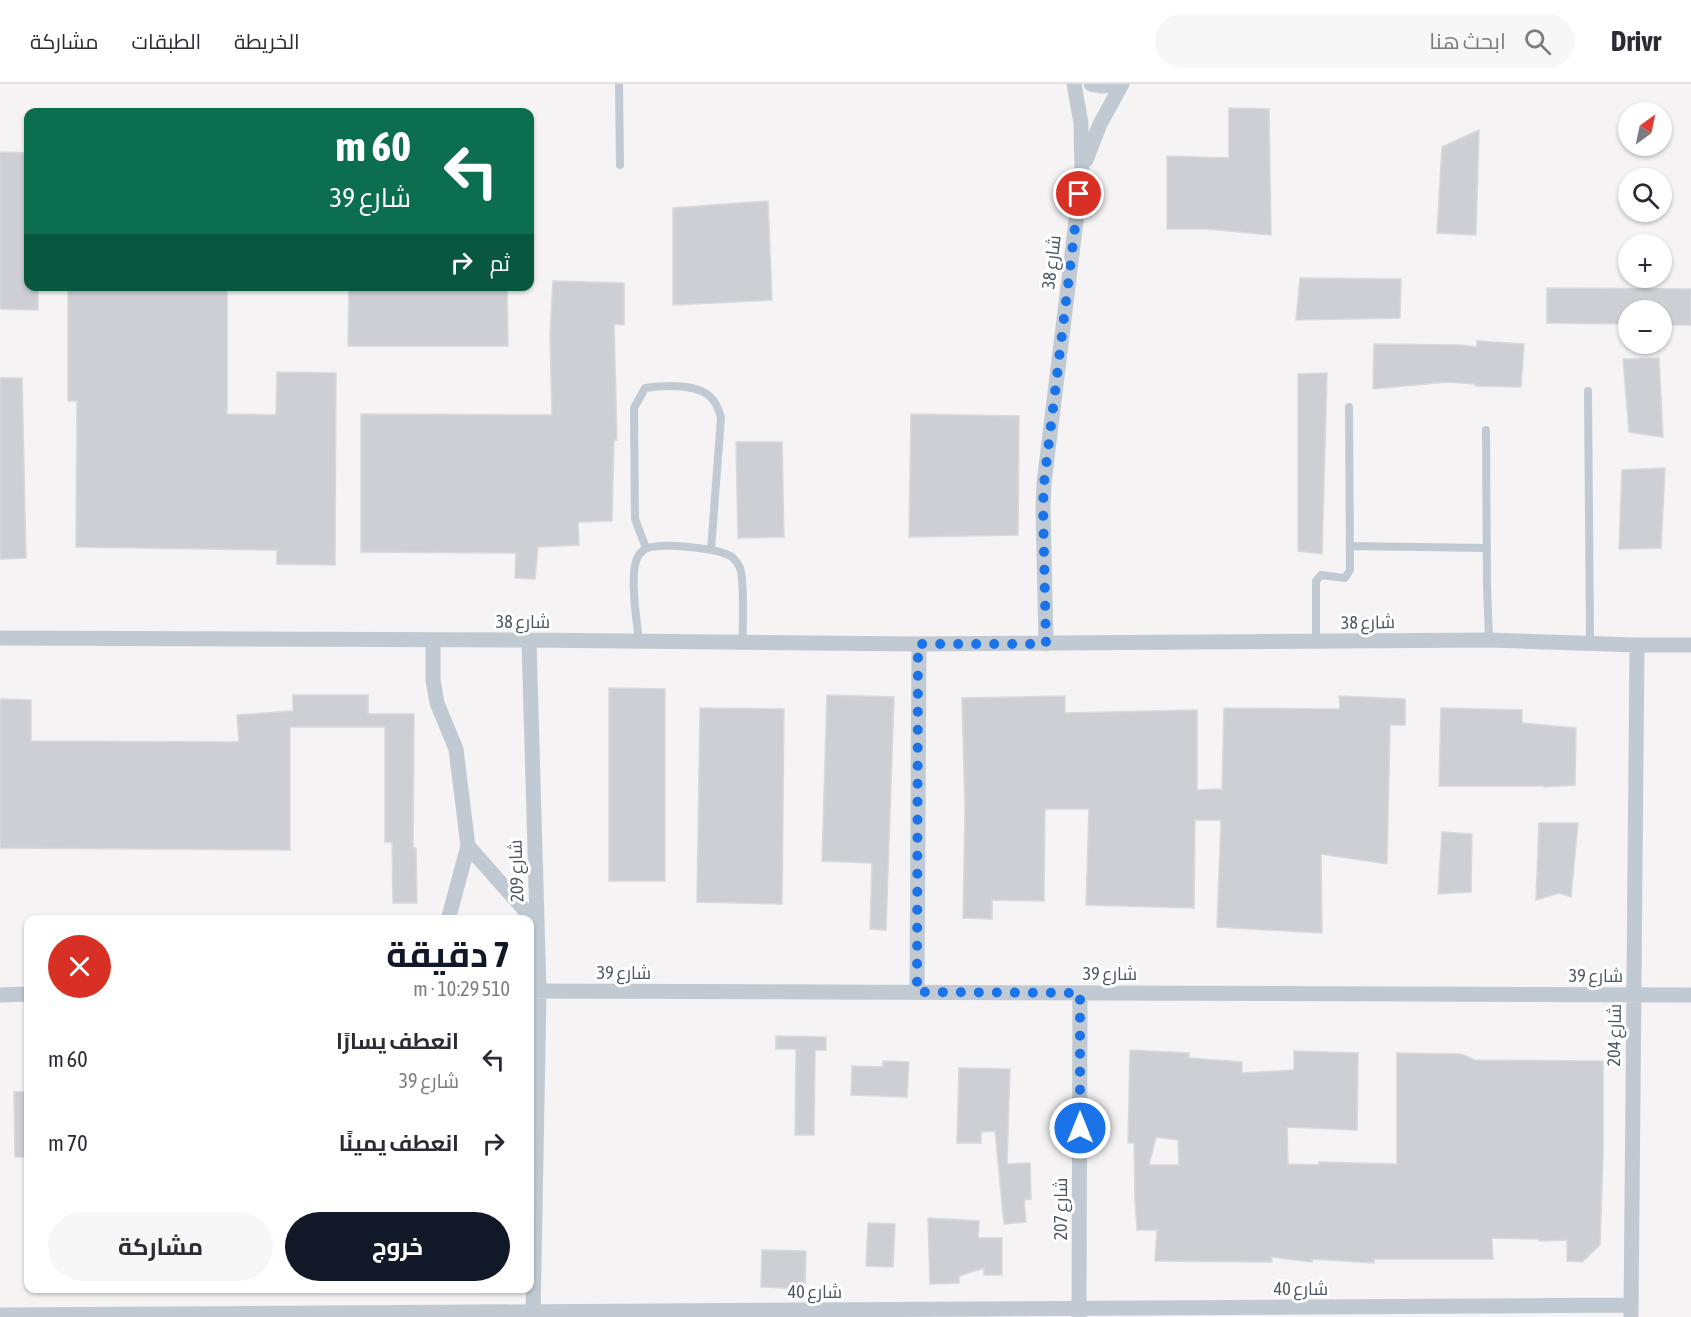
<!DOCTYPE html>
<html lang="ar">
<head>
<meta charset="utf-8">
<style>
	:root { --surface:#fff; --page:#f7f7f7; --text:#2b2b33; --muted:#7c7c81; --line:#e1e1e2; --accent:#111827 }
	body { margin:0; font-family:"Asap Condensed",Cairo,sans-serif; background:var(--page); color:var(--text); direction:rtl; height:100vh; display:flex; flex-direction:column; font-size:22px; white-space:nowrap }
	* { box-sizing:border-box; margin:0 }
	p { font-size:20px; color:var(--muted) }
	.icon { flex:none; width:33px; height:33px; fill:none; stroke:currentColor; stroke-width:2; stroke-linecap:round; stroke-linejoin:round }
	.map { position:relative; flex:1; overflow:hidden; direction:ltr }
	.panel { position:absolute; left:24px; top:831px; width:510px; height:378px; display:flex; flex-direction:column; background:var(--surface); border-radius:12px; box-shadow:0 2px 4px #0004; direction:rtl }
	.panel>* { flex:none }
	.hud { position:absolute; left:24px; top:24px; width:510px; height:183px; border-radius:12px; box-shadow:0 2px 4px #0004; direction:rtl; background:#0b6e4f; color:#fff; overflow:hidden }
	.needle { width:39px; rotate:33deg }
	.buttons { position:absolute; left:1618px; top:18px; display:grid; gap:12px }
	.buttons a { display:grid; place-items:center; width:54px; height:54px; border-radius:50%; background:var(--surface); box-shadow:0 2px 4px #0004; font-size:30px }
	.pin { position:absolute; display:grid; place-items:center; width:51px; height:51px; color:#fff; margin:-26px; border:3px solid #fff; border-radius:50%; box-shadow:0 2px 6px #0007 }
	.me { position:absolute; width:66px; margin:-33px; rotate:0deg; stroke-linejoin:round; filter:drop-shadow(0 0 4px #0008) }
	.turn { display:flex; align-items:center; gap:21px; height:126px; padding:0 24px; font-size:27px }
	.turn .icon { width:78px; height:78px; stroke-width:2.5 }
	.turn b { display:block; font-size:42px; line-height:51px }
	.then { display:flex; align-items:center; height:57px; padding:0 24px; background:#0003; gap:12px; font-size:22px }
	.round { display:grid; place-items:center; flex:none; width:63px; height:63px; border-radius:32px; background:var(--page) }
	.overview { display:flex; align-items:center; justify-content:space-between; height:102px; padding:0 24px }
	h1 { font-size:36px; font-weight:700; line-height:45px; color:var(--accent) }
	.primary-button { display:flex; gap:12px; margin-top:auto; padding:12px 24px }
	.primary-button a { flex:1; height:69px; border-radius:36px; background:var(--accent); color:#fff; font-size:24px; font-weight:700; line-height:69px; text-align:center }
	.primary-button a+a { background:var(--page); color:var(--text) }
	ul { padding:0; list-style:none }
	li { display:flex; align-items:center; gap:18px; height:84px; padding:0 24px }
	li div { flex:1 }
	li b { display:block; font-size:22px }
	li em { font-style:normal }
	header { display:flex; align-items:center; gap:36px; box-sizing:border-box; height:84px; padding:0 30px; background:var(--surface); border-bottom:2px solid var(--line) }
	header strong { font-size:28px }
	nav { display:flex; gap:33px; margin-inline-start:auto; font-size:21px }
	.search { width:420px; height:54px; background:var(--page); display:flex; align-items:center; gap:15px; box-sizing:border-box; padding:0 21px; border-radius:33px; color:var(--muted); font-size:22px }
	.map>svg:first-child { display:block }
</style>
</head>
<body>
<header>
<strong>Drivr</strong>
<div class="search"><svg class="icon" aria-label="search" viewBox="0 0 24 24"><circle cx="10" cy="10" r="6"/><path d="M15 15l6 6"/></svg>ابحث هنا</div>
<nav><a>الخريطة</a><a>الطبقات</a><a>مشاركة</a></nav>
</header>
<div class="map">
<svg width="1691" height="1233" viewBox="0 0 1691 1233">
	<rect width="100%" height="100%" fill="#f5f3f3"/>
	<path fill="#cdcfd5" stroke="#d7d9de" stroke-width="1.5" fill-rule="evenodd" d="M1229,24l40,1 2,126 -63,-6h-41v-73l62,2z
		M1479,46l-3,105 -39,-2 5,-86z
		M0,68l28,1v133h10v24l-38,-1z
		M768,117l4,99 -99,5v-97z
		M1300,194l101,1 -1,39 -104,2z
		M553,197l71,2v42l-10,-1 3,116h-3l-2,81 -34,1 1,23 -41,2 -3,32 -20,-1 1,-25 -155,-1v-138l191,1 -2,-81z
		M68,202h159v128l49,1 1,-43 59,1 -1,192 -58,-1v-14l-201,-3 1,-146h-9z
		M349,202h158l1,60h-160z
		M1547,204l144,1v36h-29v-15h-33v14l-82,-1z
		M1477,257l47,3 -3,43 -46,-1v-2l-27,-2 -75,7 1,-45 86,1 17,2z
		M1659,274l4,79 -34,-5 -6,-73z
		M1327,289l-5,181 -24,-3v-177z
		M0,294h22l4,180 -26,1z
		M911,330l108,2 -1,119 -109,2z
		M736,358h46l2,95 -46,1z
		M1665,384l-4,80 -42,1 3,-79z
		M609,604l56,1v192h-56z
		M293,611h75v19h46l-1,134h3l1,55h-24l-1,-61h-7v-115h-95v123l-290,-2v-149l31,1v41l208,1 -2,-27 56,-4z
		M827,611l67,2 -8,233 -16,-1 2,-66 -50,-2z
		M1065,612v17l132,-3v80l25,-1 2,-81 116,1 -1,-13 66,3v26h-15l-3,139 -66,-10 1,79 -105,-6 4,-107h-26l-1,88 -108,-3 3,-96h-44l-1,92 -52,-1v19l-29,-1 2,-107 -3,-113z
		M700,624l84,1 -2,195 -85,-2z
		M1441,624l81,2v13l54,5 -1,57 -31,2v-1h-105z
		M1539,739h39l-7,74 -12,-4 -23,7z
		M1442,748l30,2 -1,58 -33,2z
		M776,952l50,1v13h-11l-1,85h-19l1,-86h-20z
		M1130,966l59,3v5l53,4v11l52,-3v-19l64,2 -1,77 -70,-3 1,37 31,1v-3l78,2v-111l64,1 14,6 128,1v94l-3,90 -18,17 -15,-1v-21l-28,1v-2l-47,-1 1,21h-119v4l-62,-4v3l-41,-5 1,5 -117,-1 2,-31h-20l-2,-30 -1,-57h-6zM1156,1053l22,3 1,25h-30z
		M883,977l26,1 -2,35 -56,-2 1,-29 31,1z
		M959,984l51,1 -3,95 23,-1 1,36 -7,1 2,22 -22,2 -9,-93 -14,1v11h-24z
		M14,1008h14v65h-13z
		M928,1134l51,3 -1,17h24v37h-18v-7l-25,8v7l-29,1z
		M868,1139l27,1 -2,43 -27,-1z
		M762,1166l44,1 -1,38 -44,-2z"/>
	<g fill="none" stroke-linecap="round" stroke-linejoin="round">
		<path stroke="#c1cad2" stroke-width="8" d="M619,0l1,81
			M1588,307l2,252
			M1486,346l1,155 2,55
			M1350,462l137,2
			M646,464l-11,-29 -1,-111 11,-20c19,-3 56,-5 68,12 4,4 6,12 8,17l-10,133
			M639,557c-2,-19 -11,-72 0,-86 1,-2 5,-5 6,-6 15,-7 74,-1 87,8 2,2 7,8 8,11 5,13 2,58 3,74
			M1316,558v-61l5,-6 24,3 5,-8 -1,-163"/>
		<path stroke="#c1cad2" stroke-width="15" d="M1091,0l12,2 12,-2
			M1086,76l14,-36 22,-40
			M0,554l529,2 390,4 570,-4 148,5h54
			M433,556v40l4,23 19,46 12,97 -20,74
			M529,556l10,351 -6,326
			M1046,560l-3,-138 1,-23 38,-311 -1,-49 -7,-39
			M468,762l54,61 15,20
			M530,907l1161,4
			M917,908l2,-348
			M0,911l28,-1
			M0,1231l1631,-10
			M1079,1233l1,-324
			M1631,1233l6,-672"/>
	</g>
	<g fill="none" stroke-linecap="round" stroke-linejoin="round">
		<path stroke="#1a73e8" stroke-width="10" stroke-dasharray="0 18" d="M1079,110l-35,289 -1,23 3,138h-128l-1,348 163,1v135"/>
	</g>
	<g text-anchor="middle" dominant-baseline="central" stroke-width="6" stroke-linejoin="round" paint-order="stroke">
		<g font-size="18" fill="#4a5661" stroke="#fff">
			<text transform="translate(1051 178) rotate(-83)">شارع 38</text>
			<text x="523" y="537">شارع 38</text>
			<text transform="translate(1368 538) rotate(-1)">شارع 38</text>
			<text transform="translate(516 787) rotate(-92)">شارع 209</text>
			<text x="624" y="888">شارع 39</text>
			<text x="1110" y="889">شارع 39</text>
			<text x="1596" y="891">شارع 39</text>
			<text transform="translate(1614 951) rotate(-89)">شارع 204</text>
			<text transform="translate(1060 1125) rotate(-90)">شارع 207</text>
			<text x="1301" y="1204">شارع 40</text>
			<text x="815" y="1207">شارع 40</text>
		</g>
	</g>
</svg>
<div class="buttons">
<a><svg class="needle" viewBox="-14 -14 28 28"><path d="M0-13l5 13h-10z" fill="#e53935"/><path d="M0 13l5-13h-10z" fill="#7c7c81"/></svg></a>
<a><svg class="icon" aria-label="search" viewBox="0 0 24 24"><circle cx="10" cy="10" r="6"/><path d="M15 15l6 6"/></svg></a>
<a>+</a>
<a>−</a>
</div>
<div class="pin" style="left:1079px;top:110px;background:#d93025"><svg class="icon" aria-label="arrive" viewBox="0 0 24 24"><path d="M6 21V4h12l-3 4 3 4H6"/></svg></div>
<svg class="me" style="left:1080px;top:1044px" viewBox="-20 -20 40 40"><circle r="17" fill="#1a73e8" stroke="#fff" stroke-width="3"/><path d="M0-11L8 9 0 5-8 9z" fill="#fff"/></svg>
<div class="hud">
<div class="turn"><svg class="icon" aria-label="left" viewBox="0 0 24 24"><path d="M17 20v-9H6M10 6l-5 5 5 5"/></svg><div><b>60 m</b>شارع 39</div></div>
<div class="then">ثم<svg class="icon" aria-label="right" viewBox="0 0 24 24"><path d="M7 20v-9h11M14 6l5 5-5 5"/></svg></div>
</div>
<section class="panel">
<div class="overview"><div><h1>7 دقيقة</h1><p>510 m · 10:29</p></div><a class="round" style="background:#d93025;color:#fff"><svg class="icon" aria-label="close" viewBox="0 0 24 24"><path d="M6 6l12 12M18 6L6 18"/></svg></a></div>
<ul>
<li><svg class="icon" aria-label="left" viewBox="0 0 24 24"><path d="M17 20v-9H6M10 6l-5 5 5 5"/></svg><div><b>انعطف يسارًا</b><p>شارع 39</p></div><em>60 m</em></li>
<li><svg class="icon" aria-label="right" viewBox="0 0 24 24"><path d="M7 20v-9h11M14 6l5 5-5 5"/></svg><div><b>انعطف يمينًا</b></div><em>70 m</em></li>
</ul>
<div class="primary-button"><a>خروج</a><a>مشاركة</a></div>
</section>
</div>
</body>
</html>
